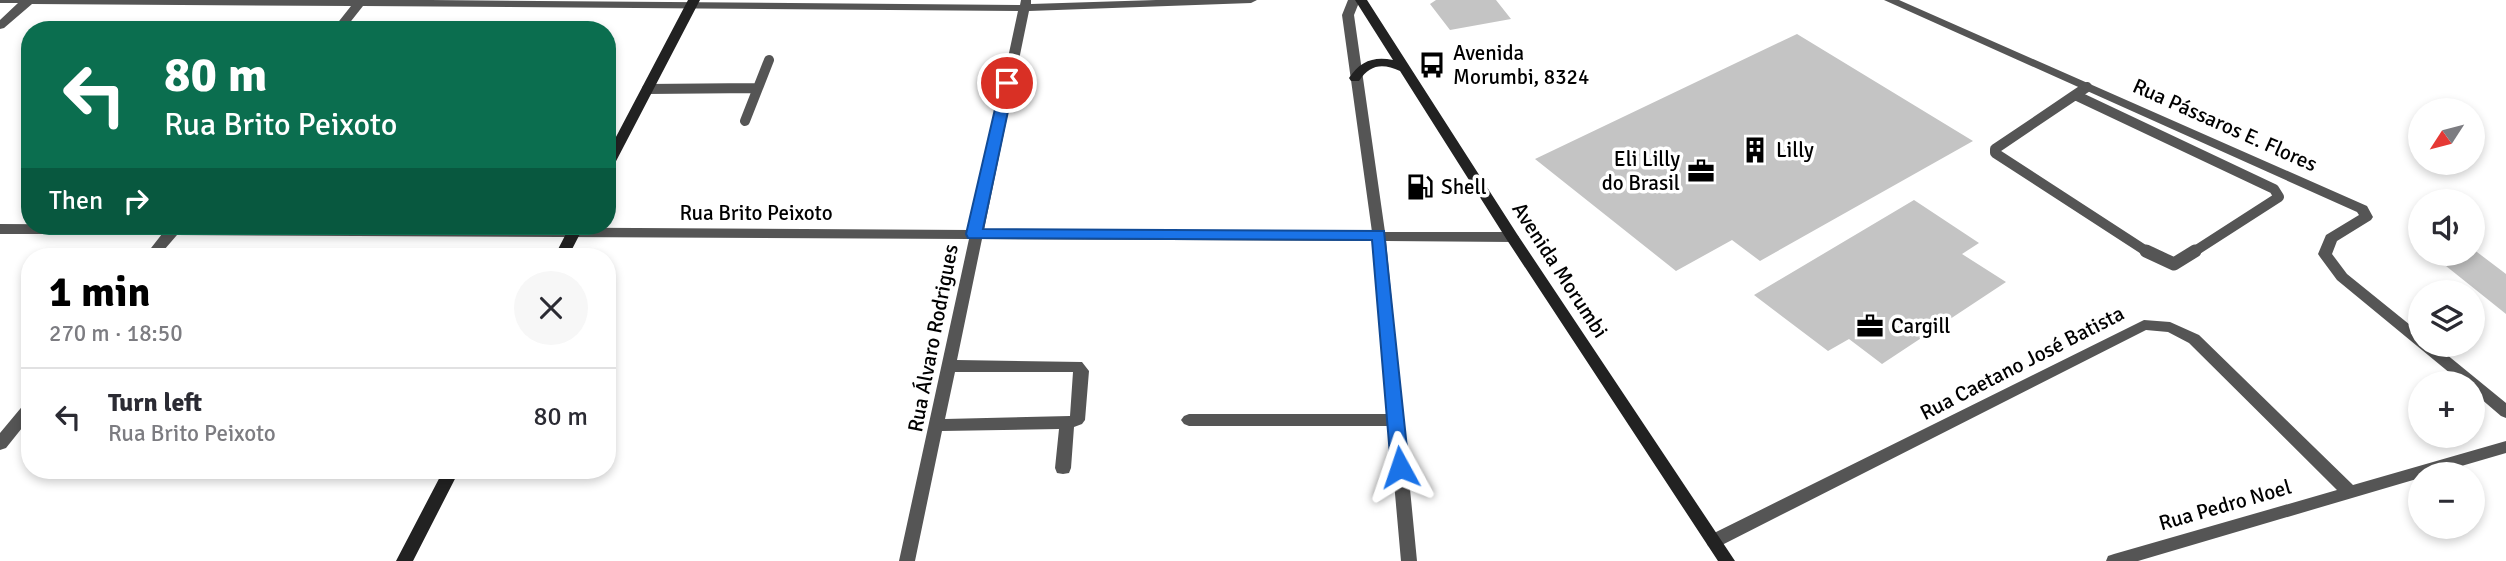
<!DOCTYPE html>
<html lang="en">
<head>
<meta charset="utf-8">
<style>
	:root { --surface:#fff; --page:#f7f7f7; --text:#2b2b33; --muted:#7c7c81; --line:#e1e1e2; --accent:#000 }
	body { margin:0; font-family:Signika,sans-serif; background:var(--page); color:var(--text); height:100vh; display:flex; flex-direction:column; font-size:26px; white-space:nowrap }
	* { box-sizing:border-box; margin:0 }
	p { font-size:23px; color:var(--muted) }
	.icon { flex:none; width:38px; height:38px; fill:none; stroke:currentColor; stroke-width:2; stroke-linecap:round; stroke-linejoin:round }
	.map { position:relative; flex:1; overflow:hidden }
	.side { position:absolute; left:21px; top:248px; width:595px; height:231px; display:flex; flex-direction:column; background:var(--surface); border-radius:28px; box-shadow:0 4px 10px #0003 }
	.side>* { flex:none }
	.banner { position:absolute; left:21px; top:21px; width:595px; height:214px; border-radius:28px; box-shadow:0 4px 10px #0003; background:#0b6e4f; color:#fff; overflow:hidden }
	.needle { width:46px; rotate:234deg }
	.fabs { position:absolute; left:2408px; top:98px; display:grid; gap:14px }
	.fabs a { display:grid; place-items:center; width:77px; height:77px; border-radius:50%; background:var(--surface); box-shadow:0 4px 10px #0003; font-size:35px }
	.pin { position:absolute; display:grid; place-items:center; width:60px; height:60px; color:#fff; margin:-30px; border:4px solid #fff; border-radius:50%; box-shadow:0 2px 7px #0007 }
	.me { position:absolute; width:77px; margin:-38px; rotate:355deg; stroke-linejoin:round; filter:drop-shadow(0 0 5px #0008) }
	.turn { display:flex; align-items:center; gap:24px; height:147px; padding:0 28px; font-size:32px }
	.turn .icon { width:91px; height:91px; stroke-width:2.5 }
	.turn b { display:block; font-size:49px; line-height:60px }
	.then { display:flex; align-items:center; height:66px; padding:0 28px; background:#0003; gap:14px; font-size:26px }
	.round { display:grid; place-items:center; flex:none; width:74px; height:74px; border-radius:37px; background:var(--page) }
	.overview { display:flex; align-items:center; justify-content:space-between; height:119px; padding:0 28px }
	h1 { font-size:42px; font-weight:700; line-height:52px; color:var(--accent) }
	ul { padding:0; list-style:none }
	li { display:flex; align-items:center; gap:21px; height:98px; padding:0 28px; border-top:2px solid var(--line) }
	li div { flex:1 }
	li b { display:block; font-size:26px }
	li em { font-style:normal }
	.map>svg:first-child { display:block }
</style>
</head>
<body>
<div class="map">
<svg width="2506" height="561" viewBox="0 0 2506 561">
	<rect width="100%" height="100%" fill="#fff"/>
	<path fill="#c4c4c4" d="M1436,0h60l15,19 -61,11 -20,-26z
		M1797,34l176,107 -213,120 -28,-21 -56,31 -141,-112z
		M1914,200l65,43 -17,11 44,28 -124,82 -33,-25 -21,12 -74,-56z
		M2473,249l33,25v40l-75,-60h42z"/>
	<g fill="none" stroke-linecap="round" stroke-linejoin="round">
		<path stroke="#555" stroke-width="10" d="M647,89l110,-1
			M2075,95l199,94 5,8 -87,56
			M2075,95l-80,54v4l154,100
			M2075,95l12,-8
			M745,121l24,-61"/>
		<path stroke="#555" stroke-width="13" d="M2146,251l28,13 21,-13"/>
		<path fill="#555" fill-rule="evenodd" d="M0,0h430l590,5 1,-5h10v4l125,-4h101l-6,3 -222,8 -45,219 388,2 -30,-217 6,-15h12l-6,15 31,217h127l7,5 -7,5 -126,-1 31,320h-16l-12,-135h-200l-5,-2 -3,-4 3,-4 5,-2h199l-15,-173 -391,-2 -25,121 125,2 7,9 -4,49 -3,4 -8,3 -3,41 -2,5 -6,1 -6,-1 -2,-5 4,-39 -117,2 -27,130h-16l70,-322 -792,-4 -19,22h-14l18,-23h-162v-10l971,6 47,-219 -655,-5 -19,24h-12l19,-24 -319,-2 -28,24 -4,1v-9l18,-17h-18zM955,372h118l-3,44 -125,3z
			M1884,0h15l468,206 6,11 -2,3 -34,21 -5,13 15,20 73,59v12h15l71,58v15l-5,-2 -28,-24v-9h-11l-125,-103 -17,-23 -2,-3 8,-19 33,-20 -2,-3z
			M2144,320l26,2 29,13 154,150 153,-44v12l-72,21h-14v4l-282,83h-32l2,-5 6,-2 223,-64 -148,-147 -21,-11 -22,-2 -426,216 -6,2 -6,-2 -2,-5 2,-5z
			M30,401v17l-24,30 -6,2v-17l25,-30z"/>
		<path fill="#222" fill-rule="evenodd" d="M688,0h12l-87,167 -6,4v-17z
			M1355,0h12l150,234 218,327h-17l-211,-321 -107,-169c-17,-8 -30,-7 -41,10h-8l-2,-3c11,-17 25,-22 44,-18z
			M570,226h14l-16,31h-14z
			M443,471h16l-46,90h-17z"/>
	</g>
	<path fill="#1a73e8" stroke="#114b97" stroke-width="2" d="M1007,79l7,4 -31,146 401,2 25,236 -2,5 -7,3 -9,-8 -19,-227 -404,-2 -2,-4 35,-151z"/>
	<defs>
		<g id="bus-bare" transform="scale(2.1)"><path d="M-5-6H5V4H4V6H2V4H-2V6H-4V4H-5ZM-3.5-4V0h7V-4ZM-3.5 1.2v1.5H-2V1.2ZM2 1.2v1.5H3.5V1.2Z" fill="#000" stroke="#fff" stroke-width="2.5" paint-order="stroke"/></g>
		<g id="building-bare" transform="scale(2.1)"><path d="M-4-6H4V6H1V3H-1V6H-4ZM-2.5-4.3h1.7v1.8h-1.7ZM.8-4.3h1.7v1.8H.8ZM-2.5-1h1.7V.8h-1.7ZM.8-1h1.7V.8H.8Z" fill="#000" stroke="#fff" stroke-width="2.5" paint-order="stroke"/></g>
		<g id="office-bare" transform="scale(2.1)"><path d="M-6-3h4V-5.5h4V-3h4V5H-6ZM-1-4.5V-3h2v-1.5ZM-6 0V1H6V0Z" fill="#000" stroke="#fff" stroke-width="2.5" paint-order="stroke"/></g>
		<g id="fuel-bare" transform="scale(2.1)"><path d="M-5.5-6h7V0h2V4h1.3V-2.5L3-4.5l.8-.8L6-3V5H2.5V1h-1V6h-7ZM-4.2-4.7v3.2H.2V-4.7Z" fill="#000" stroke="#fff" stroke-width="2.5" paint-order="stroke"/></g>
	</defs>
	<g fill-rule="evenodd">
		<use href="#bus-bare" x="1432" y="65"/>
		<use href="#building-bare" x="1755" y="150"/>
		<use href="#office-bare" x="1701" y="171"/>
		<use href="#fuel-bare" x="1420" y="187"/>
		<use href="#office-bare" x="1870" y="326"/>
	</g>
	<g text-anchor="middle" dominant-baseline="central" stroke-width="7" stroke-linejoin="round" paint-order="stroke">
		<g font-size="21" fill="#000" stroke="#fff" text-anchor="start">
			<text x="1453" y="53">Avenida<tspan x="1453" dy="24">Morumbi, 8324</tspan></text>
			<text x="1776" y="150">Lilly</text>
			<text x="1680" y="159" text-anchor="end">Eli Lilly<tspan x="1680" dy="24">do Brasil</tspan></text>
			<text x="1441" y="187">Shell</text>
			<text x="1891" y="326">Cargill</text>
		</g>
		<g font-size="21" fill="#000" stroke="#fff">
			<text transform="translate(2225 125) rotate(24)">Rua Pássaros E. Flores</text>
			<text x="756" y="213">Rua Brito Peixoto</text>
			<text transform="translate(1560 270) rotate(57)">Avenida Morumbi</text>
			<text transform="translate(933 338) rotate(-79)">Rua Álvaro Rodrigues</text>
			<text transform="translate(2022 363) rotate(-27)">Rua Caetano José Batista</text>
			<text transform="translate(2225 505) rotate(-16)">Rua Pedro Noel</text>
		</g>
	</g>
</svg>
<div class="fabs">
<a><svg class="needle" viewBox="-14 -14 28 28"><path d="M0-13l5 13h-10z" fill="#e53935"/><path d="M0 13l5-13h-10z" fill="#7c7c81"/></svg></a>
<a><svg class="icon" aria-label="sound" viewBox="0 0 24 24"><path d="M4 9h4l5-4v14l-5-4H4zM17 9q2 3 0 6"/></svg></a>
<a><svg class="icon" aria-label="layers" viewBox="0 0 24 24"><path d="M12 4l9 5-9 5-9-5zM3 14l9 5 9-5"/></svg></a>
<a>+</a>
<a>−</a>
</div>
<div class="pin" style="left:1007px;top:83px;background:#d93025"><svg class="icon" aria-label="arrive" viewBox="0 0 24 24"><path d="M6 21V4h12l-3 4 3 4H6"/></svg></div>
<svg class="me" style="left:1400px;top:467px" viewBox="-20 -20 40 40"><path d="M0-17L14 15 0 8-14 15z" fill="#1a73e8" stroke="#fff" stroke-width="4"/></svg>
<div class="banner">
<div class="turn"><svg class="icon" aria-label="left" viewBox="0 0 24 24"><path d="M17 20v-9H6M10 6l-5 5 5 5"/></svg><div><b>80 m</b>Rua Brito Peixoto</div></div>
<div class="then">Then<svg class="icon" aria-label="right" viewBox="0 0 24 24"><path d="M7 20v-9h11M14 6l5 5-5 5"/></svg></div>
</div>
<section class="side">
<div class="overview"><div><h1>1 min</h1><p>270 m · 18:50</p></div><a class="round"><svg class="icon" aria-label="close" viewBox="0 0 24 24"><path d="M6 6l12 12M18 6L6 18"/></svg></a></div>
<ul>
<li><svg class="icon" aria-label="left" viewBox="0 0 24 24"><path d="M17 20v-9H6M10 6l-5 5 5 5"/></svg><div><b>Turn left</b><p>Rua Brito Peixoto</p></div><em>80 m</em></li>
</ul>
</section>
</div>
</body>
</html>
